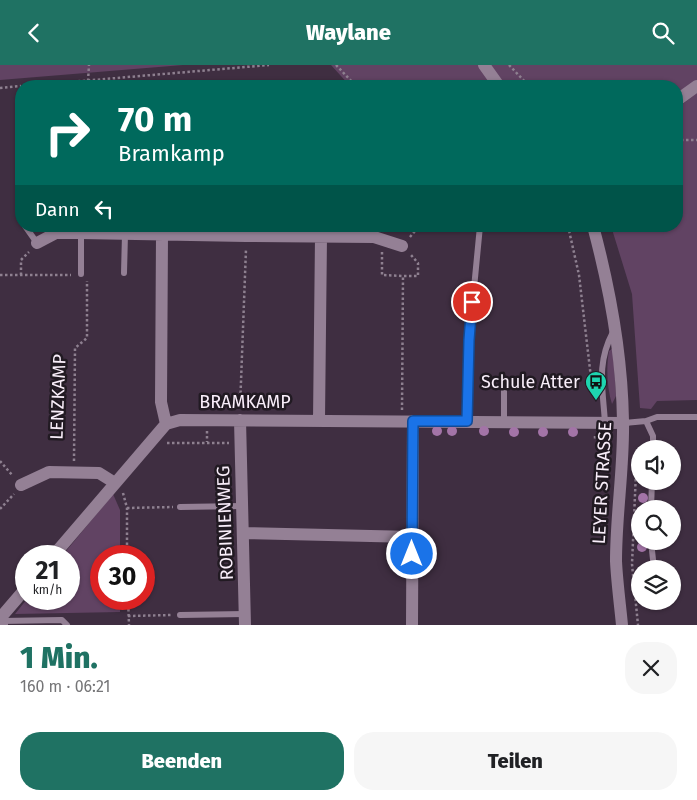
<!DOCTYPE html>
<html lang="de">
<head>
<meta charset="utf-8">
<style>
	:root { --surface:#fff; --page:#f6f6f6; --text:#202124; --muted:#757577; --accent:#1f7263 }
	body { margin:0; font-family:"Fira Sans",sans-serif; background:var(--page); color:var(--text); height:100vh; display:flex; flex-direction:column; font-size:19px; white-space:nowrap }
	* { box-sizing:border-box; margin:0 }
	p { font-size:16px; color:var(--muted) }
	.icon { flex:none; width:28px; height:28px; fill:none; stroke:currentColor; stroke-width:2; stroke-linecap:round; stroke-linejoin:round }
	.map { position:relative; height:560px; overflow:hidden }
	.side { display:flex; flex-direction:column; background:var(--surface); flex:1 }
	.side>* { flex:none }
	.guide { position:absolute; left:15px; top:15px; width:668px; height:152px; border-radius:20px; box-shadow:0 1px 4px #0004; background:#00695c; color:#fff; overflow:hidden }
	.controls { position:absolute; left:631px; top:375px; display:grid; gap:10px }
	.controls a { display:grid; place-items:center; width:50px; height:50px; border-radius:50%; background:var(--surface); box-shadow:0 1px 4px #0004; font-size:25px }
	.speed { position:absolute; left:15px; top:480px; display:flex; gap:10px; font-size:25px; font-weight:700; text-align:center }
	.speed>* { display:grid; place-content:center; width:65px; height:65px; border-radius:50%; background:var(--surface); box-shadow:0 1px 4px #0004; line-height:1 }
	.speed small { font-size:12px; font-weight:400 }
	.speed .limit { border:8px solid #d22; background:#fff; color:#111 }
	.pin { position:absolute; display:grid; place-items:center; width:42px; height:42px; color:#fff; margin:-21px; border:2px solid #fff; border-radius:50%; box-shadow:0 1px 5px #0007 }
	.me { position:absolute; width:55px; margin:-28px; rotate:0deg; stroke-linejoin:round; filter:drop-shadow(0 0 4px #0008) }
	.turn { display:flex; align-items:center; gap:18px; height:105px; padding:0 20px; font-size:22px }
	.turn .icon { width:65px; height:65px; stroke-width:2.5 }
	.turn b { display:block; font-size:35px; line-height:42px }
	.then { display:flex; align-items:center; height:48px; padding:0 20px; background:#0003; gap:10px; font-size:19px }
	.round { display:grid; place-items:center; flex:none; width:52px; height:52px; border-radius:20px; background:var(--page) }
	.head { display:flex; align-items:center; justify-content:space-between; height:85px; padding:0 20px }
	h1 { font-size:30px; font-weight:800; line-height:38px; color:var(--accent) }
	.action { display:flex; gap:10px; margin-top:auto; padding:10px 20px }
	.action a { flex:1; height:58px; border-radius:20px; background:var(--accent); color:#fff; font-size:20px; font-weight:800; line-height:58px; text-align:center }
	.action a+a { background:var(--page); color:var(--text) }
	header { display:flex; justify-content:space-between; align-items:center; height:65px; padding:0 20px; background:var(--accent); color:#fff; font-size:22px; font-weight:800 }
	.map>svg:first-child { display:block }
</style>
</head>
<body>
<header><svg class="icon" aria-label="back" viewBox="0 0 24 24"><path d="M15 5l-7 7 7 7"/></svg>Waylane<svg class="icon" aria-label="search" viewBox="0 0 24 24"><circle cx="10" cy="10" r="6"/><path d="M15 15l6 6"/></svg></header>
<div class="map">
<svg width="697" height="560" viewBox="0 0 697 560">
	<rect width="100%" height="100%" fill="#3f2e41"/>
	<path fill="#614363" d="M0,0h183l-183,15z
		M331,0h366v17l-21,15v-11h-326z
		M697,28v307l-40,1 -6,8 -11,-1 -8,-114 -21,-68h65v-117z
		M613,283l3,48 -4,8c-5,-16 -6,-36 -3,-53z
		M113,429l7,16v46h-19v43h19v13l-105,2 12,-15h42v-43h-7z"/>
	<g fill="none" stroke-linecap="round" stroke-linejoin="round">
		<path stroke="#8e8090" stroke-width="2.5" stroke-dasharray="2.5 2.5" stroke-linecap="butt" d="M336,0l20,21
			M509,0l20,21
			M88,16l1,-16
			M23,21l246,-21
			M0,23l21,-2
			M676,75h21
			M568,161l11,49 12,103
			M410,172l9,-11
			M382,187v23l21,1
			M0,210h71
			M21,210v-15l8,-8
			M240,343l6,-159
			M402,345l1,-134h15v-13l-7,-8
			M207,366v11
			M595,371v3h7l6,3 1,2
			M167,378h62
			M637,384l-5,115 6,61
			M0,396l13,15
			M74,396l1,-113 12,-10v-57
			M123,428l4,15v48
			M127,443l46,-1
			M0,444l14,-15
			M128,534l1,26
			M128,551l44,-1"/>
		<path stroke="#948095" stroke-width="6" d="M25,161l12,17
			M321,172v-11
			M124,208l1,-39
			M81,209v-41
			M467,356l2,-81 11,-114
			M646,356l7,15v13
			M504,357v-38
			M605,358c-2,-34 -9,-59 8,-91
			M624,358l22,-2 11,-4h40
			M180,442l62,-1
			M651,444l1,-28
			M651,476l3,28
			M180,550l65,-1
			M2,556l60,-1 5,5"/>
		<path stroke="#948095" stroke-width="12" d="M676,36l21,-15
			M162,170l-1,167 5,22
			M37,178l19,-10h25l165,3 128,1 28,9
			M240,355l5,205
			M319,355l2,-183
			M21,420l28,-13 50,1 16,10
			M243,468l170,4
			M53,491l113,-132 14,-4 444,3
			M2,560v-9l24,-28
			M412,560l1,-204"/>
		<path stroke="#948095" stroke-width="12" d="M484,0l15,21
			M593,161c17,63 29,129 30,195 1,46 -7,93 -7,140 1,21 4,43 6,64"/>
	</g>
	<g fill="#a374a7">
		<circle cx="437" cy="366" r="5"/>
		<circle cx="452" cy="366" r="5"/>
		<circle cx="484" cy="366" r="5"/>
		<circle cx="514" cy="367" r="5"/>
		<circle cx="543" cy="367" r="5"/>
		<circle cx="573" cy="367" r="5"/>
		<circle cx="643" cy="433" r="5"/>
		<circle cx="642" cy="482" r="5"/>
	</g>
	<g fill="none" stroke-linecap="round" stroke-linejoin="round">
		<g stroke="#114b97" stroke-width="12">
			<path id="route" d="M412,489l1,-133h54l2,-81 3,-38"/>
		</g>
		<use href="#route" stroke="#1a73e8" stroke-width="9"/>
	</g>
	<defs>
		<g id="bus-pin" transform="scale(1.125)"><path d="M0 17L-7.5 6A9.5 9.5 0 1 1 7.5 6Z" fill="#1ed5b0" stroke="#211a22"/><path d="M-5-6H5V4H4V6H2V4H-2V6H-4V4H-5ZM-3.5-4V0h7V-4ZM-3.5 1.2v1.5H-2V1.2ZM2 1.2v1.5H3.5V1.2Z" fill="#111"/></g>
	</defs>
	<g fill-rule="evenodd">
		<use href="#bus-pin" x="596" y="317"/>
	</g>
	<g text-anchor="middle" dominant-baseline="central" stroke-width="5" stroke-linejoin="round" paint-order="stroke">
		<g font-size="18" fill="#f9eefa" stroke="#211a22" text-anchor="end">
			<text x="580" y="317">Schule Atter</text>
		</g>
		<g font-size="18" fill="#f9eefa" stroke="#211a22">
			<text transform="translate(58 332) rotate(-88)">LENZKAMP</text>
			<text x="245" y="337">BRAMKAMP</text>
			<text transform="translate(602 418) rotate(-87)">LEYER STRASSE</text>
			<text transform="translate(225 458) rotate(-92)">ROBINIENWEG</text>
		</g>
	</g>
</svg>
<div class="controls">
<a><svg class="icon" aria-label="sound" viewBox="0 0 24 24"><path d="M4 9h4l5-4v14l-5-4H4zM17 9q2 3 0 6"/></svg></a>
<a><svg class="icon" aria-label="search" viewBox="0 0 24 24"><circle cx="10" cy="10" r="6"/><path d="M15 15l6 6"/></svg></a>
<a><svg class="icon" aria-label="layers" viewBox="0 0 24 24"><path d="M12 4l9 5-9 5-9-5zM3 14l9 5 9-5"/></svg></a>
</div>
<div class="speed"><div>21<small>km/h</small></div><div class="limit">30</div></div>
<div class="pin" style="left:472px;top:237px;background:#d93025"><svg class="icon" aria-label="arrive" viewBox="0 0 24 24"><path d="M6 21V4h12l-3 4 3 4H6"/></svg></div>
<svg class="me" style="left:412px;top:489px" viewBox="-20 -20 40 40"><circle r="17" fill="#1a73e8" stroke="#fff" stroke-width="3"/><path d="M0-11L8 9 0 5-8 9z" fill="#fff"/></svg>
<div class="guide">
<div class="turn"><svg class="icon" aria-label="right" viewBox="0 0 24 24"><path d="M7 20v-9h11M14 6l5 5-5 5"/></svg><div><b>70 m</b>Bramkamp</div></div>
<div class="then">Dann<svg class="icon" aria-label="left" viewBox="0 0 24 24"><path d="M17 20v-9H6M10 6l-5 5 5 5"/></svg></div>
</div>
</div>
<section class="side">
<div class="head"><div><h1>1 Min.</h1><p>160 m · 06:21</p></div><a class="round"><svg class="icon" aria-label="close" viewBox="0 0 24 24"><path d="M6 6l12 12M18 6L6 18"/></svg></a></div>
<div class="action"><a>Beenden</a><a>Teilen</a></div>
</section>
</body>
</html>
